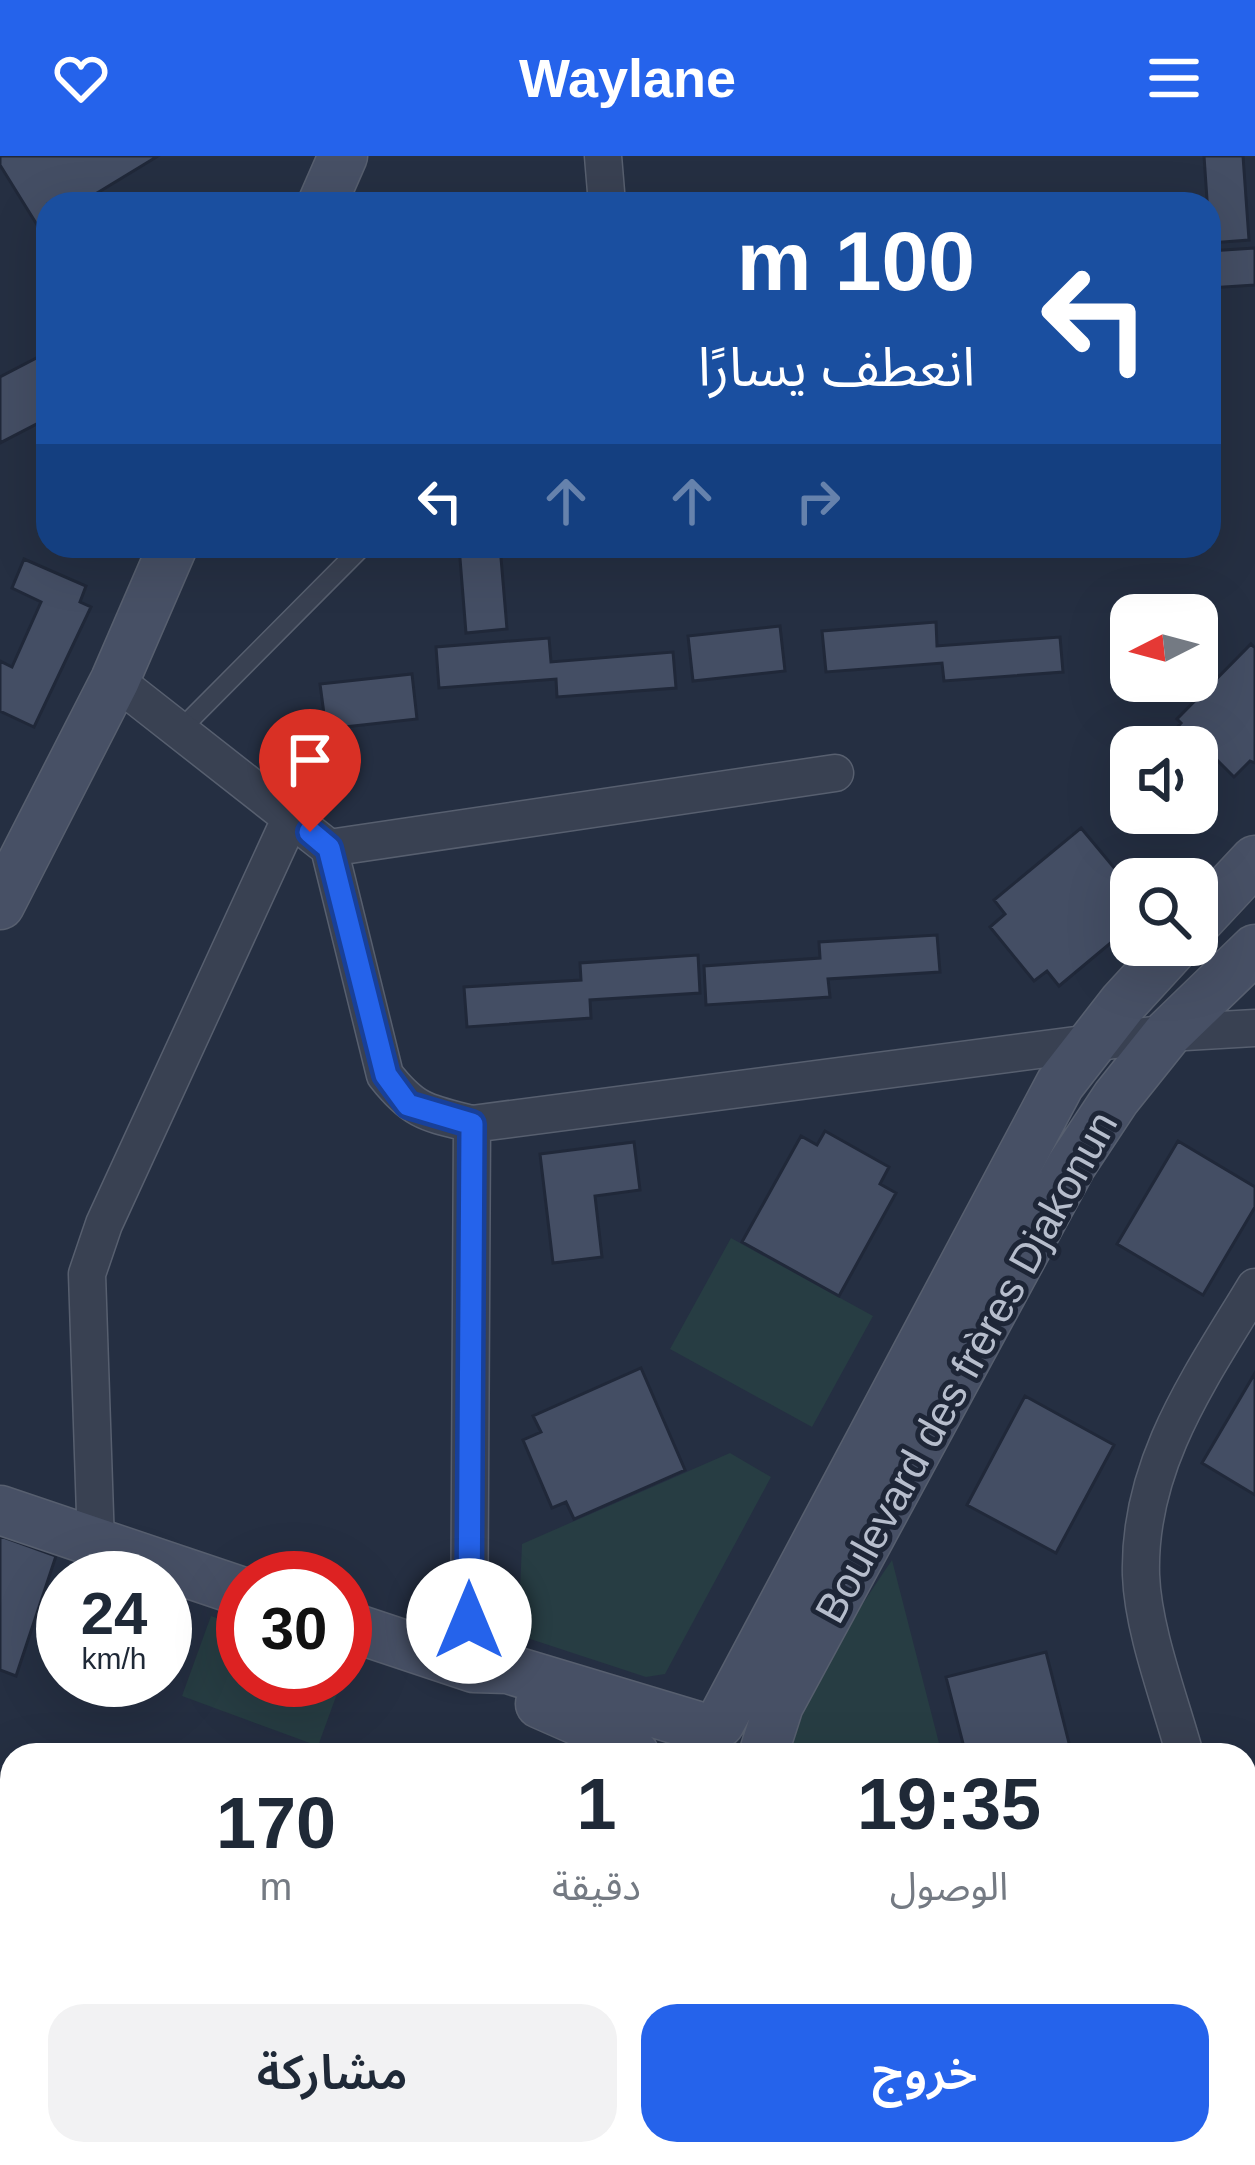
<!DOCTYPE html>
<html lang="ar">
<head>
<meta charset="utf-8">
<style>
	:root { --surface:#fff; --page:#f2f2f3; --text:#1f2937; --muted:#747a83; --accent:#2563eb }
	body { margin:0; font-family:Arial,"Noto Sans Arabic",sans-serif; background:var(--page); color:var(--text); direction:rtl; height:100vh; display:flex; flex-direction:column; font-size:45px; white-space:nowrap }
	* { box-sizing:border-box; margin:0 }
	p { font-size:39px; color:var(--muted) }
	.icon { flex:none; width:66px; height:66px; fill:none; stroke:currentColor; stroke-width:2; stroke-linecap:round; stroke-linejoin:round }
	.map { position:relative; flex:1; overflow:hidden; direction:ltr }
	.panel { position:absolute; left:0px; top:1587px; width:1257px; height:423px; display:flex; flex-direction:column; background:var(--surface); border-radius:36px 36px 0 0; box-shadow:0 12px 48px #0002; direction:rtl }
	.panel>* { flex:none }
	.guide { position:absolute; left:36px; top:36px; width:1185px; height:366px; border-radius:36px; box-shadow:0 12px 48px #0002; direction:rtl; background:#1a4fa0; color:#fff; overflow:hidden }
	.needle { width:78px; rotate:264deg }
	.controls { position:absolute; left:1110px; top:438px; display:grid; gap:24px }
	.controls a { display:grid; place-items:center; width:108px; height:108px; border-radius:24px; background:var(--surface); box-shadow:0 12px 48px #0002; font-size:60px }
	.speed { position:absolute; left:36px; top:1395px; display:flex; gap:24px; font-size:60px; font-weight:700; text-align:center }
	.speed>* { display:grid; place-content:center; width:156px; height:156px; border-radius:50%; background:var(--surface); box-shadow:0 12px 48px #0002; line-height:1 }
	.speed small { font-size:30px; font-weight:400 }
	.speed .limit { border:18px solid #d22; background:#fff; color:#111 }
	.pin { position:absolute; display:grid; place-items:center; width:102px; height:102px; color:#fff; margin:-123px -51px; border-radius:50% 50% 50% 0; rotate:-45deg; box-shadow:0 0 12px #0007 }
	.pin .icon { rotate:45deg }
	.me { position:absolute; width:132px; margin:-66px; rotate:0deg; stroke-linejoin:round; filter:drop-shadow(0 0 9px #0008) }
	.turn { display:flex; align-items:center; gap:42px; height:252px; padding:0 48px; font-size:54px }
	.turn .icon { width:156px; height:156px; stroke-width:2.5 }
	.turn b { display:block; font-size:84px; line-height:102px }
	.lanes { display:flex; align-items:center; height:114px; padding:0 48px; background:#0003; justify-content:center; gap:60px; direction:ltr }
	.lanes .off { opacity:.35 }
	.eta { display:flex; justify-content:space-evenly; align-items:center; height:204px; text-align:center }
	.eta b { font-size:72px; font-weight:600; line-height:84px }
	.action { display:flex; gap:24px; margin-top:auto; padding:24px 48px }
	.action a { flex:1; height:138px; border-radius:36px; background:var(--accent); color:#fff; font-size:48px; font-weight:600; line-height:138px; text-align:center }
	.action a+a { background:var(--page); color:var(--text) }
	header { display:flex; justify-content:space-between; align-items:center; height:156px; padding:0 48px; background:var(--accent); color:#fff; font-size:54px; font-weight:600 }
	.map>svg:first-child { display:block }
</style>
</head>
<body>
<header><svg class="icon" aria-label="menu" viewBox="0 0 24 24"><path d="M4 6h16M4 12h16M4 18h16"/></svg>Waylane<svg class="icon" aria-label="heart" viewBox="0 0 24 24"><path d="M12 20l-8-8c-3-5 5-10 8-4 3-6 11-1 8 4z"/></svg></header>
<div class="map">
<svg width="1255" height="2009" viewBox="0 0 1255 2009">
	<rect width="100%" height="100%" fill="#252f42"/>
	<path fill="#273d43" d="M731,1082l142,78 -61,111 -142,-78z
		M730,1297l41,24 -106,197 -19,3 -128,-42 4,-91z
		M892,1404l50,195h-151c10,-61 66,-143 101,-195z
		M211,1460l32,11v53h99l-24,66 -136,-50z"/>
	<path fill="#444e64" stroke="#202839" stroke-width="3" d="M0,0h158l-79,48h-31v19l-9,5 -39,-63z
		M1204,0h39l6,84 -39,3z
		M1255,92v37l-46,3v-37z
		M48,196v66l-48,25v-66z
		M459,390h41l7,83 -41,4z
		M24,403l62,27 -6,16 11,5 -57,120 -34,-16v-50l12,6 29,-65 -29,-14z
		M936,466l1,24 123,-9 3,35 -119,9 -2,-18 -116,9 -4,-41z
		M780,470l5,45 -92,10 -5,-45z
		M549,482l2,24 122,-10 3,36 -119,9 -1,-18 -117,9 -3,-41z
		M1251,488l4,4v115l-5,-2 -16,16 -24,-24 -13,14v-20h-38l22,-24 -4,-4z
		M412,518l5,45 -91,10 -6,-45z
		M1081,672l50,60v38l-72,60 -12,-15 -13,10 -44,-54 15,-13 -11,-14z
		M937,779l3,37 -112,7 2,18 -124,8 -2,-39 116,-8 -1,-16z
		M698,799l2,38 -110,7 1,18 -124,9 -3,-40 117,-7 -1,-17z
		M825,975l64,36 -9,17 16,9 -57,103 -97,-54 59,-106 16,9z
		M1178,985l77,46v20l-52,88 -86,-51z
		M634,986l6,48 -45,6 7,61 -49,6 -13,-109z
		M641,1212l44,102 -111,49 -8,-17 -14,6 -29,-68 18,-8 -8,-16z
		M1255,1217v122l-53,-32z
		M1025,1240l89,49 -58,108 -89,-48z
		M0,1380l56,20 -40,120 -16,-6z
		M1046,1496l26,103h-106l-20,-78z
		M0,1615l12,1v61l-12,9z
		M235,1998h142l-1,11h-142z
		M990,1998h71l-5,11h-71z
		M1082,1998h57l-4,11h-45z"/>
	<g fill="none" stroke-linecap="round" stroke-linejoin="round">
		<g stroke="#575f6f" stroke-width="21">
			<path id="lane" d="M180,574l183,-184"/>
		</g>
		<g stroke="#575f6f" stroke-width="39">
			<path id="street" d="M603,0l4,48
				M115,524l214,168 56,227c29,37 42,38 87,49l696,-91 87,-5
				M329,692l506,-75
				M96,1388l-9,-270 17,-50 187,-407
				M469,1510l3,-542
				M1185,1599c-15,-55 -42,-124 -44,-180 -3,-111 59,-197 114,-288
				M1245,1712l10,-10
				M844,1998l13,11
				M632,2009l6,-11"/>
		</g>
		<g stroke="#575f6f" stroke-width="51">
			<path id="secondary" d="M322,48l21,-48
				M0,749l115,-225 58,-134
				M1197,766l58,-62
				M0,1354l243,82
				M345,1469l129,43 34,1 193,58
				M540,1548l50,22 45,29
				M720,1567l340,-639 63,-81 53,-58
				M763,1599l16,-50 292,-539 45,-68 52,-65 87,-84
				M1245,1896l10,8
				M496,2009l5,-11
				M539,2009l5,-11"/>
		</g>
		<use href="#lane" stroke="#394152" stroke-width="18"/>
		<use href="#street" stroke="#394152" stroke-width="36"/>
		<use href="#secondary" stroke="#475065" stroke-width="48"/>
	</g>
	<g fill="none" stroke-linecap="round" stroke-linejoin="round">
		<g stroke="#184099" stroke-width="30">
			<path id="route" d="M310,676l19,16 57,227 22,30 64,19 -3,497"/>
		</g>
		<use href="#route" stroke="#2563eb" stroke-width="21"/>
	</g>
	<g text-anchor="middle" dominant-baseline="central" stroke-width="10" stroke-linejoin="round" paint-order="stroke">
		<g font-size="42" fill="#b6bdcc" stroke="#1e2637">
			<text transform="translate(966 1211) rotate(-61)">Boulevard des frères Djakonun</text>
		</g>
	</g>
</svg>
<div class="controls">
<a><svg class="needle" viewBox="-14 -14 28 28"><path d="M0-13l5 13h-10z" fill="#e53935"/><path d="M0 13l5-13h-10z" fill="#747a83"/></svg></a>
<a><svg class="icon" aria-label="sound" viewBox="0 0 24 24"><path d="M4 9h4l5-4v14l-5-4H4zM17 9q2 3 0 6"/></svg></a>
<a><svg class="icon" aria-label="search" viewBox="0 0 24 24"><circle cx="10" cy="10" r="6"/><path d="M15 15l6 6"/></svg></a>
</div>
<div class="speed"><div>24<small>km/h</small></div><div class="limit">30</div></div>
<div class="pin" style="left:310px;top:676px;background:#d93025"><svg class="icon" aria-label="arrive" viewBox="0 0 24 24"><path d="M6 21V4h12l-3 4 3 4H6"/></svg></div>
<svg class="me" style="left:469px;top:1465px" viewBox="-20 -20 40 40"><circle r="19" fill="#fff"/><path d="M0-13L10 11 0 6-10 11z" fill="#2563eb"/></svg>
<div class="guide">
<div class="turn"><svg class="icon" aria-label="left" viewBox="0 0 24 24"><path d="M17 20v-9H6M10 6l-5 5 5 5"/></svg><div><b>100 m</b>انعطف يسارًا</div></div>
<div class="lanes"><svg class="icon" aria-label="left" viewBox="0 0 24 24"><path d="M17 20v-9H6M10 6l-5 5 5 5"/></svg><svg class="icon off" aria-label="ahead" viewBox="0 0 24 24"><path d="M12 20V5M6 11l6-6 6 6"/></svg><svg class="icon off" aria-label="ahead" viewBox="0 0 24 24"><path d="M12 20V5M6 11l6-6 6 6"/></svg><svg class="icon off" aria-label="right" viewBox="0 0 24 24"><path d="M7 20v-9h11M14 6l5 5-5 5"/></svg></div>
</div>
<section class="panel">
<div class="eta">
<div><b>19:35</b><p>الوصول</p></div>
<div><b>1</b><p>دقيقة</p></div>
<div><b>170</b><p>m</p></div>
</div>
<div class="action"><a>خروج</a><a>مشاركة</a></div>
</section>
</div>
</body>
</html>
